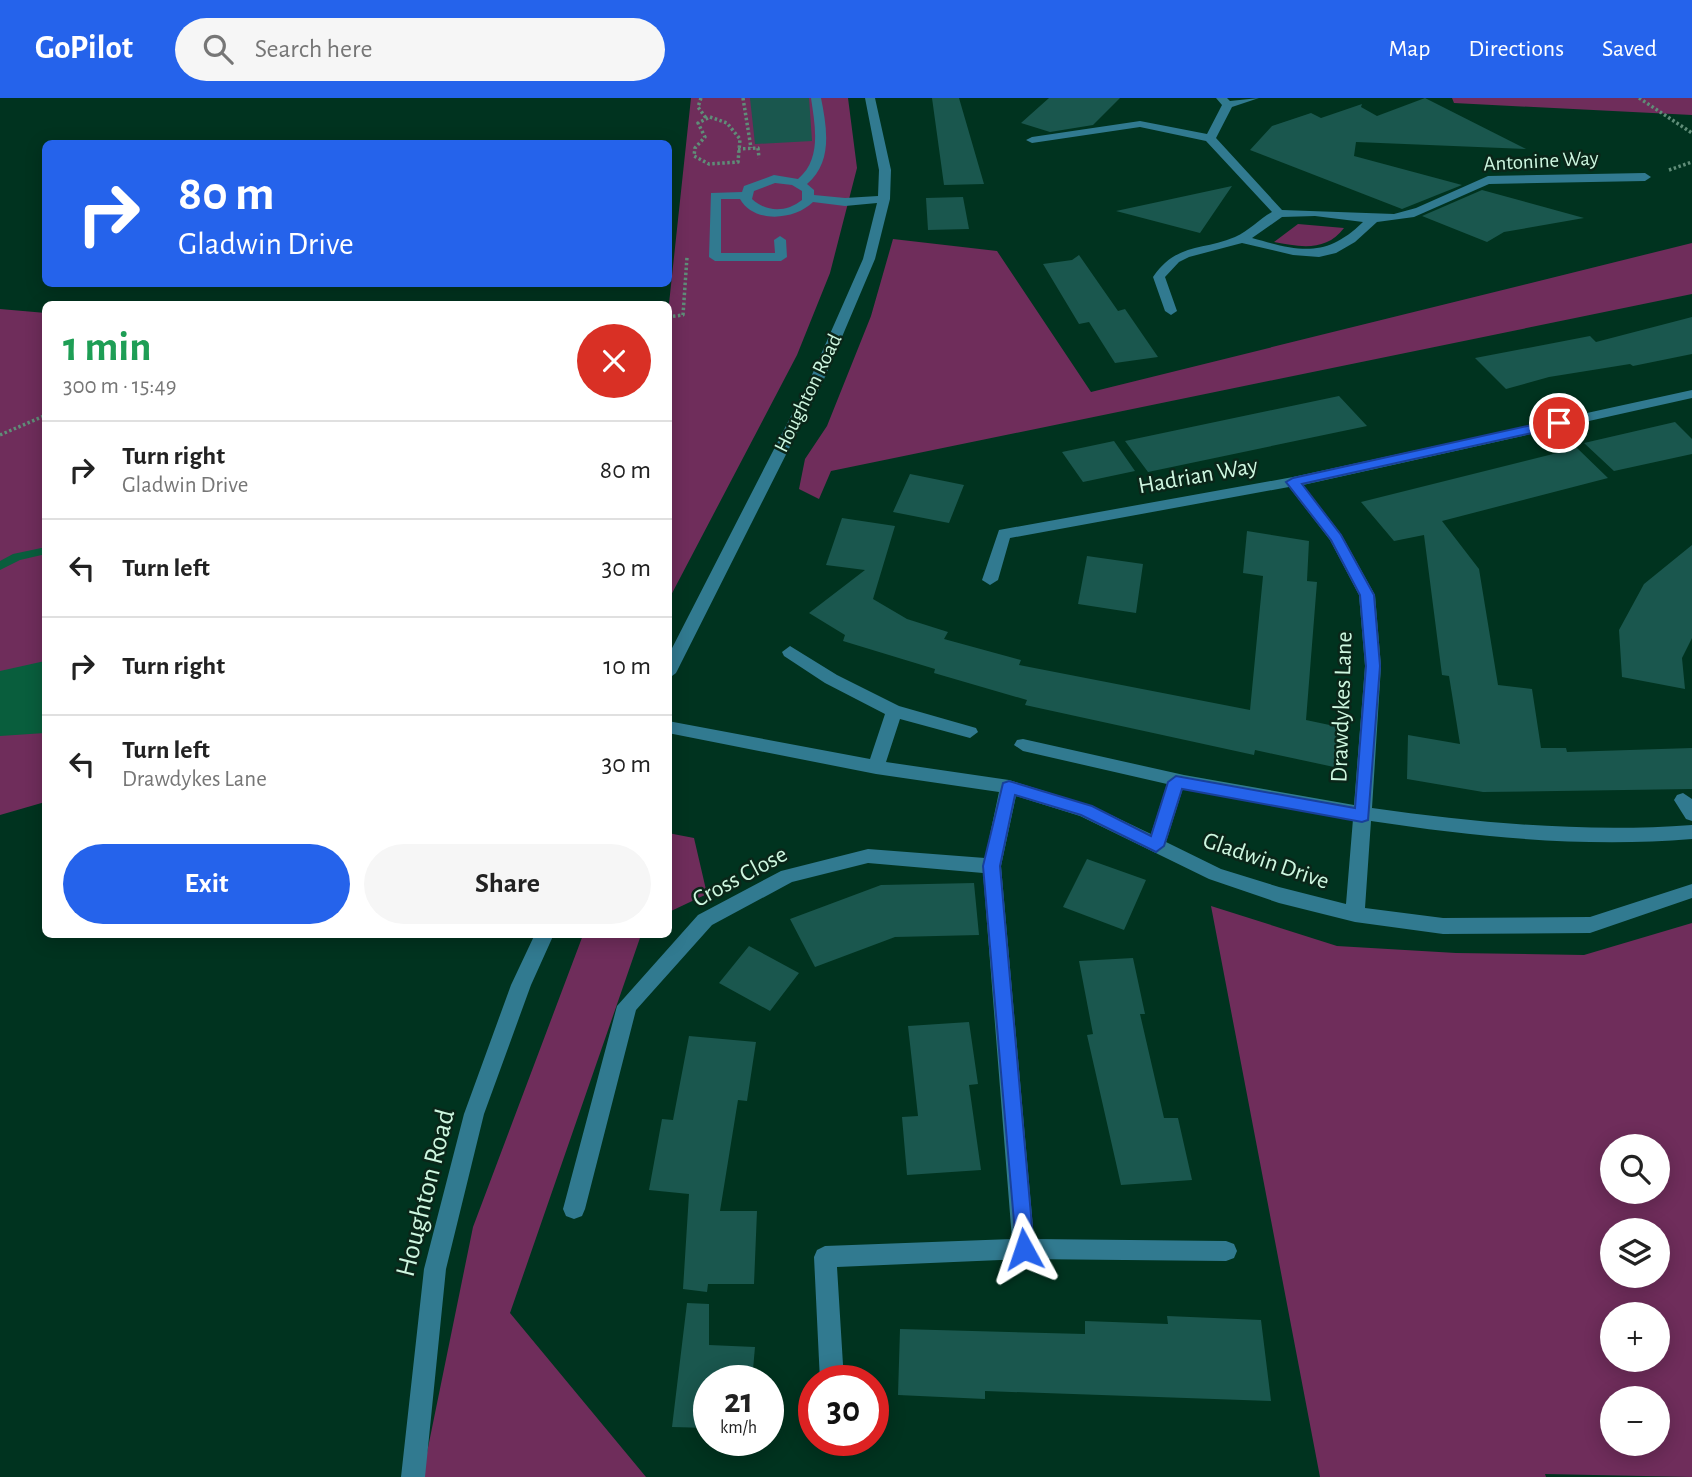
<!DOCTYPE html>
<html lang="en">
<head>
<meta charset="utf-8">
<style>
	:root { --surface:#fff; --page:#f6f6f6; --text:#222; --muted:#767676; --line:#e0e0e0; --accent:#2563eb }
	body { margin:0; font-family:"Alegreya Sans",sans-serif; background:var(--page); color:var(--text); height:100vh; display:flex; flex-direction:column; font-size:26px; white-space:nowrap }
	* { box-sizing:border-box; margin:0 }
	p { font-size:23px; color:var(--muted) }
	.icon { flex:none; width:38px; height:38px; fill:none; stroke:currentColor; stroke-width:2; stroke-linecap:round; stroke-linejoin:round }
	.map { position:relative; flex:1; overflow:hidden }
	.sheet { position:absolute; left:42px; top:203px; width:630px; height:637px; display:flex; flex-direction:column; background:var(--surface); border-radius:10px; box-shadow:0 4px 18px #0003 }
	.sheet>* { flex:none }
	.guide { position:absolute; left:42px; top:42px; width:630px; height:147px; border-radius:10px; box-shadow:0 4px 18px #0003; background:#2563eb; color:#fff; overflow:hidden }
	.buttons { position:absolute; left:1600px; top:1036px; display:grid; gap:14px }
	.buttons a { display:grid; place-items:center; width:70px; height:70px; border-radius:50%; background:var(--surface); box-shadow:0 4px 18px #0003; font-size:35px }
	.speed { position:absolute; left:693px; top:1267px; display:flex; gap:14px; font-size:35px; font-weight:700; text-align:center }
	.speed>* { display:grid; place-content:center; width:91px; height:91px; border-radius:50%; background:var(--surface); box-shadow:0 4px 18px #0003; line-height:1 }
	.speed small { font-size:18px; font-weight:400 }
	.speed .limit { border:10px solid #d22; background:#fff; color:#111 }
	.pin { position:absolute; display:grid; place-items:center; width:60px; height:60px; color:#fff; margin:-30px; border:4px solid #fff; border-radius:50%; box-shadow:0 2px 7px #0007 }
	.me { position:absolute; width:77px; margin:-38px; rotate:355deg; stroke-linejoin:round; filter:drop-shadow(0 0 5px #0008) }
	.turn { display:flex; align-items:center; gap:24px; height:147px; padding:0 21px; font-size:32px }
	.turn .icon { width:91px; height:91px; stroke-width:2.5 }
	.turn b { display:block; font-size:49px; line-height:60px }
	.round { display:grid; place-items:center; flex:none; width:74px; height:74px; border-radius:37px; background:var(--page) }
	.overview { display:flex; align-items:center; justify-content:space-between; height:119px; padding:0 21px }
	h1 { font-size:42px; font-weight:700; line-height:52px; color:#1e9e55 }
	.action { display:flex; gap:14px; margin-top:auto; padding:14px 21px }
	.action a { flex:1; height:80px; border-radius:42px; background:var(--accent); color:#fff; font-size:28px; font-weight:700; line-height:80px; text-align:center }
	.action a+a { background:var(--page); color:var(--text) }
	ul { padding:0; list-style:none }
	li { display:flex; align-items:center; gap:21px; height:98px; padding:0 21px; border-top:2px solid var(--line) }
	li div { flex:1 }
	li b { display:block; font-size:26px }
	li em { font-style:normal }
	header { display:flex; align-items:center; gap:42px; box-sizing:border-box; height:98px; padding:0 35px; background:var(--accent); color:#fff }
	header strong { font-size:33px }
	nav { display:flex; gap:38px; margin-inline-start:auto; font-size:24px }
	.search { width:490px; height:63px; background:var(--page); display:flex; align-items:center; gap:18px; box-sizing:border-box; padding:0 24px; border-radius:38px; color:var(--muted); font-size:26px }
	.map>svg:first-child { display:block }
</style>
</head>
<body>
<header>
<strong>GoPilot</strong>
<div class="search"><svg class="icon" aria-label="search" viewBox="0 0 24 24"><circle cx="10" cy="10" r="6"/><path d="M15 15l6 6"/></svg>Search here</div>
<nav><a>Map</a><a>Directions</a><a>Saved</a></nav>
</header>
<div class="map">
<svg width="1692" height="1379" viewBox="0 0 1692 1379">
	<rect width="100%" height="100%" fill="#00331f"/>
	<path fill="#6f2d5b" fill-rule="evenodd" d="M691,0h157l9,70 -27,105 -33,82 -128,244 -1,-286z
		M1452,0h240v17l-238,-12z
		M1298,126l46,4c-18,24 -44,19 -70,14z
		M893,141l104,12 94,141 601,-149v51l-861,177 -12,28 -20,-10 6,-30 22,-33 44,-110z
		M0,211l46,4 -1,489 -45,13z
		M668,735l26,5 13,56 -38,18z
		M1211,808l126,40 119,7 128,2 108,-32v554l-147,-3 1,3h-226zM1612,1048h45v46h-45zM1612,1132h45v46h-45zM1612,1216h45v46h-45zM1612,1300h45v46h-45z
		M583,837h58l-131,378 136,164h-224l51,-250z"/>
	<path fill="#095e3d" d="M45,563v72l-45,3v-65z"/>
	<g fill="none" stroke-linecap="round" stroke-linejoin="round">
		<path fill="#095e3d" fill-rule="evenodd" d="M46,449v7l-26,6 -20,10v-9l13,-7z"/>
	</g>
	<path fill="#1a574e" d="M750,0h59l3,43 -57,3z
		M932,0h27l25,86 -40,1z
		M1049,0h71l-27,27 -43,7 -29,-9z
		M1425,0l101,51 -170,-7 -2,14 108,29 -60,24 -152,-59 22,-24 39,-13 10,5 41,-14 -1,3 16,9z
		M1232,88l-32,47 -84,-22z
		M1482,92l102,28 -80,14 -17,10 -65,-26z
		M963,99l6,32 -41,1 -2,-32z
		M1079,157l39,56 7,-2 33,48 -43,6 -26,-41 -10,2 -36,-60 29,-4z
		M1692,219v37l-59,12 -3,-2 -81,13 -43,12 -31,-31 115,-22 6,6z
		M1339,298l28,30 -219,46 -23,-31z
		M1675,324l17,17v15l-78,17 -30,-28z
		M1114,343l21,30 -52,11 -21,-30z
		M1577,350l31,30 -166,43 37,48 19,116 34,4 9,59h25l1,4 125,-4v41l-209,3 -76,-13 1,-44 52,9 -11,-68 -7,-1 -18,-140 -30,6 -33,-39z
		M910,376l54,11 -15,38 -56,-11z
		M842,420l53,8 -22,73 34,20 41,13 -4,7 77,21 -2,5 231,45 13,-134 -20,-3 4,-42 62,10 -2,40 10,1 -11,138 33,7 -5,40 -79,-17 -1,5 -229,-50 2,-5 -93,-27 1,-4 -92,-28 2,-6 -36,-22 56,-43 -39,-5z
		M1692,447v93l-10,20 3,31 -63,-12 -3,-47 25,-46z
		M1087,458l56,8 -7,49 -58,-9z
		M1087,761l59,21 -22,50 -61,-23z
		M974,785l5,52 -84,2 -80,30 -25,-48 91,-34z
		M749,848l50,27 -29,38 -51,-28z
		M1133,860l12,56h-5l24,104h14l14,62 -71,5 -34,-150 6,-1 -14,-73z
		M969,924l9,62 -9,1 12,85 -74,5 -5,-58 16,-1 -10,-90z
		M689,938l67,6 -9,59 -9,-1 -18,111h37l-3,73h-46l-1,8 -24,-3 6,-95 -40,-4 13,-71 11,1z
		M687,1205l22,1v41l46,2 -3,34h-43v47l-37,-1z
		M1167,1218l94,4 10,81 -286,-10v8l-87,-4 2,-66 185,5v-13l83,3z"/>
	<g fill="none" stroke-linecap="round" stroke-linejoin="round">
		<path stroke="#5f8d78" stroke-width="3.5" stroke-dasharray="2.5 2.5" stroke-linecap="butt" d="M701,0l-3,9 8,11
			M743,0l8,50
			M1639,0l53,35
			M710,19l17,6 13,16 -2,23 -29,2 -15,-8 1,-8 10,-11 -7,-14z
			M738,51l20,-1 1,10
			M1669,72l23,-8
			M668,219l15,-2 4,-58
			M0,337l46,-20"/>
		<path fill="#317a90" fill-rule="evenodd" d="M811,0h10c6,30 12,64 -14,86l7,6v5l31,3 33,-2 1,-26 -14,-72h10l16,72 -1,29 -15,60 -50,118 -149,296 -8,6v-23l143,-279 52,-118 14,-56 -32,3 -32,-4c-18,18 -59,22 -73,-3h-19v54h54l-1,-13 6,-4 6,4 1,17 -6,4h-66l-6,-4 2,-64 31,-1 2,-6 30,-11 24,4c24,-20 17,-53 13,-81zM775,85l17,2 10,6v9c-15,12 -35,13 -50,-1l2,-8z
			M1216,0h11l3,3 29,-3 -27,9 -16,31 66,72 112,4 22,-6 72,-32 157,-3 6,4 -6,4 -156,3 -75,33 -37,5 -22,20 -19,11 -17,4 -26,-2 -51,-12 -53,14 -10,5 -14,15 12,34 -6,4 -6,-4 -12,-34c23,-34 48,-26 82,-40 14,-6 24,-18 37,-25l-66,-71 -66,-14 -108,16 -6,-3 6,-3 108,-16 67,13 15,-29zM1315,118l48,6c-38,37 -64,29 -111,16l30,-21z
			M1692,292v8l-389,87 38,49 34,61 6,71 -9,142c106,15 213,25 320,17v14c-108,9 -215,-2 -321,-18l-6,87 78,10 147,-1 102,-33v14l-102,35 -147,1 -88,-12 -76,-19 -70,-24 -129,-63 -64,-20 -15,70 33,373 192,2 8,3 3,7 -3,7 -8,3 -202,-2 -187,8 7,114h-24l-6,-124 3,-7 8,-4 187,-7 -29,-366 -115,-10 -76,19 -80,43 -76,85 -51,199 -3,7 -8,3 -8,-3 -3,-7 54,-203 81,-91 83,-44 87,-22 117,9 14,-66 -123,-18 -208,-41v-12l202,38 15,-45 -60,-31 -41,-27 -2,-4 8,-6 47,29 62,31 77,22 2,4 -8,6 -70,-19 -14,43 123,18 83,26 59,28 16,-50 -144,-33 -9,-6 3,-5 6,-1 161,36 170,30 11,-139 -6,-71 -29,-55 -41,-53 -279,51 -12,42 -8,5 -8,-5 17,-50 294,-53zM1183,690l170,31 -7,85 -67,-17 -58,-18 -55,-27z
			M1683,695l9,6v22l-6,-2 -12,-19 3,-5z
			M535,836h19l-23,51 -47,129 -38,155 -21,208h-24l23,-208 40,-155 47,-129z"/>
	</g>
	<path fill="#2563eb" stroke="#184099" stroke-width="2" d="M1559,321l6,4 -2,3 -261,58 39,51 33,60 6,71 -12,154 -6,2 -180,-33 -18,57 -8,6 -75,-37 -66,-20 -15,71 34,383 -3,7 -7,3 -7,-3 -34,-390 20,-83 6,-2 83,25 59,30 17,-54 8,-6 179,32 11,-142 -6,-71 -29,-55 -45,-58 7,-4z"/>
	<g text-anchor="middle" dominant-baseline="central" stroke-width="5" stroke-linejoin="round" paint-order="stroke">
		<g font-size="21" fill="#cef7e0" stroke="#0a2619">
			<text transform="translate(1541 63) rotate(-3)">Antonine Way</text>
			<text transform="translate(808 295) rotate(-64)">Houghton Road</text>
		</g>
		<g font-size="24" fill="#cef7e0" stroke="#0a2619">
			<text transform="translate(1198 378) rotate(-10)">Hadrian Way</text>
			<text transform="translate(1342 609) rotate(-88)">Drawdykes Lane</text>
			<text transform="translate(1266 763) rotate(19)">Gladwin Drive</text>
			<text transform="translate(740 779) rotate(-28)">Cross Close</text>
		</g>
		<g font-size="28" fill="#cef7e0" stroke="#0a2619">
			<text transform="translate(426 1095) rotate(-76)">Houghton Road</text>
		</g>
	</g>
</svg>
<div class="buttons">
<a><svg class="icon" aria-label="search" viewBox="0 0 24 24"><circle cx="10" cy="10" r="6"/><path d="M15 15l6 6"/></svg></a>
<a><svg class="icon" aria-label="layers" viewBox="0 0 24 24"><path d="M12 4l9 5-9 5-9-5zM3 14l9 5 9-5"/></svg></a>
<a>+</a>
<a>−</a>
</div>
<div class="speed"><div>21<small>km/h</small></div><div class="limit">30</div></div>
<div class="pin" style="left:1559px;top:325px;background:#d93025"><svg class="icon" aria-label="arrive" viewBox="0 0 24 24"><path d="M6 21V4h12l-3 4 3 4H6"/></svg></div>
<svg class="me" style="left:1024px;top:1151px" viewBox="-20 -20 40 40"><path d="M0-17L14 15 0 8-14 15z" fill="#2563eb" stroke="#fff" stroke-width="4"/></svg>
<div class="guide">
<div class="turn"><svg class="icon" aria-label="right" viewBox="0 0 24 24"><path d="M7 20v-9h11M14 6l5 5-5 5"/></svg><div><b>80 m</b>Gladwin Drive</div></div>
</div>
<section class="sheet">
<div class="overview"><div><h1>1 min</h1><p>300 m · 15:49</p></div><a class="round" style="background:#d93025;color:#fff"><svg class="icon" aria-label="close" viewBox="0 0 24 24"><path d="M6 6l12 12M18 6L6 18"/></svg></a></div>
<ul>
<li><svg class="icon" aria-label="right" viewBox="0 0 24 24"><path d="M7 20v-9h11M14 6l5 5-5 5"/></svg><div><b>Turn right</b><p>Gladwin Drive</p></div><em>80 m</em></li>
<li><svg class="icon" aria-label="left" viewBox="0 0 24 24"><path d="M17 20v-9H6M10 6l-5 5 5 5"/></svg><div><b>Turn left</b></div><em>30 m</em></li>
<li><svg class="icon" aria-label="right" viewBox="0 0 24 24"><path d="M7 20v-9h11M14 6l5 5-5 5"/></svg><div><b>Turn right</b></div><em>10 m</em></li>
<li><svg class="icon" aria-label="left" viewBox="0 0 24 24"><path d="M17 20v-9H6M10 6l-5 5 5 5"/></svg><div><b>Turn left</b><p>Drawdykes Lane</p></div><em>30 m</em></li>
</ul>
<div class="action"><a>Exit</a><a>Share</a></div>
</section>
</div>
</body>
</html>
